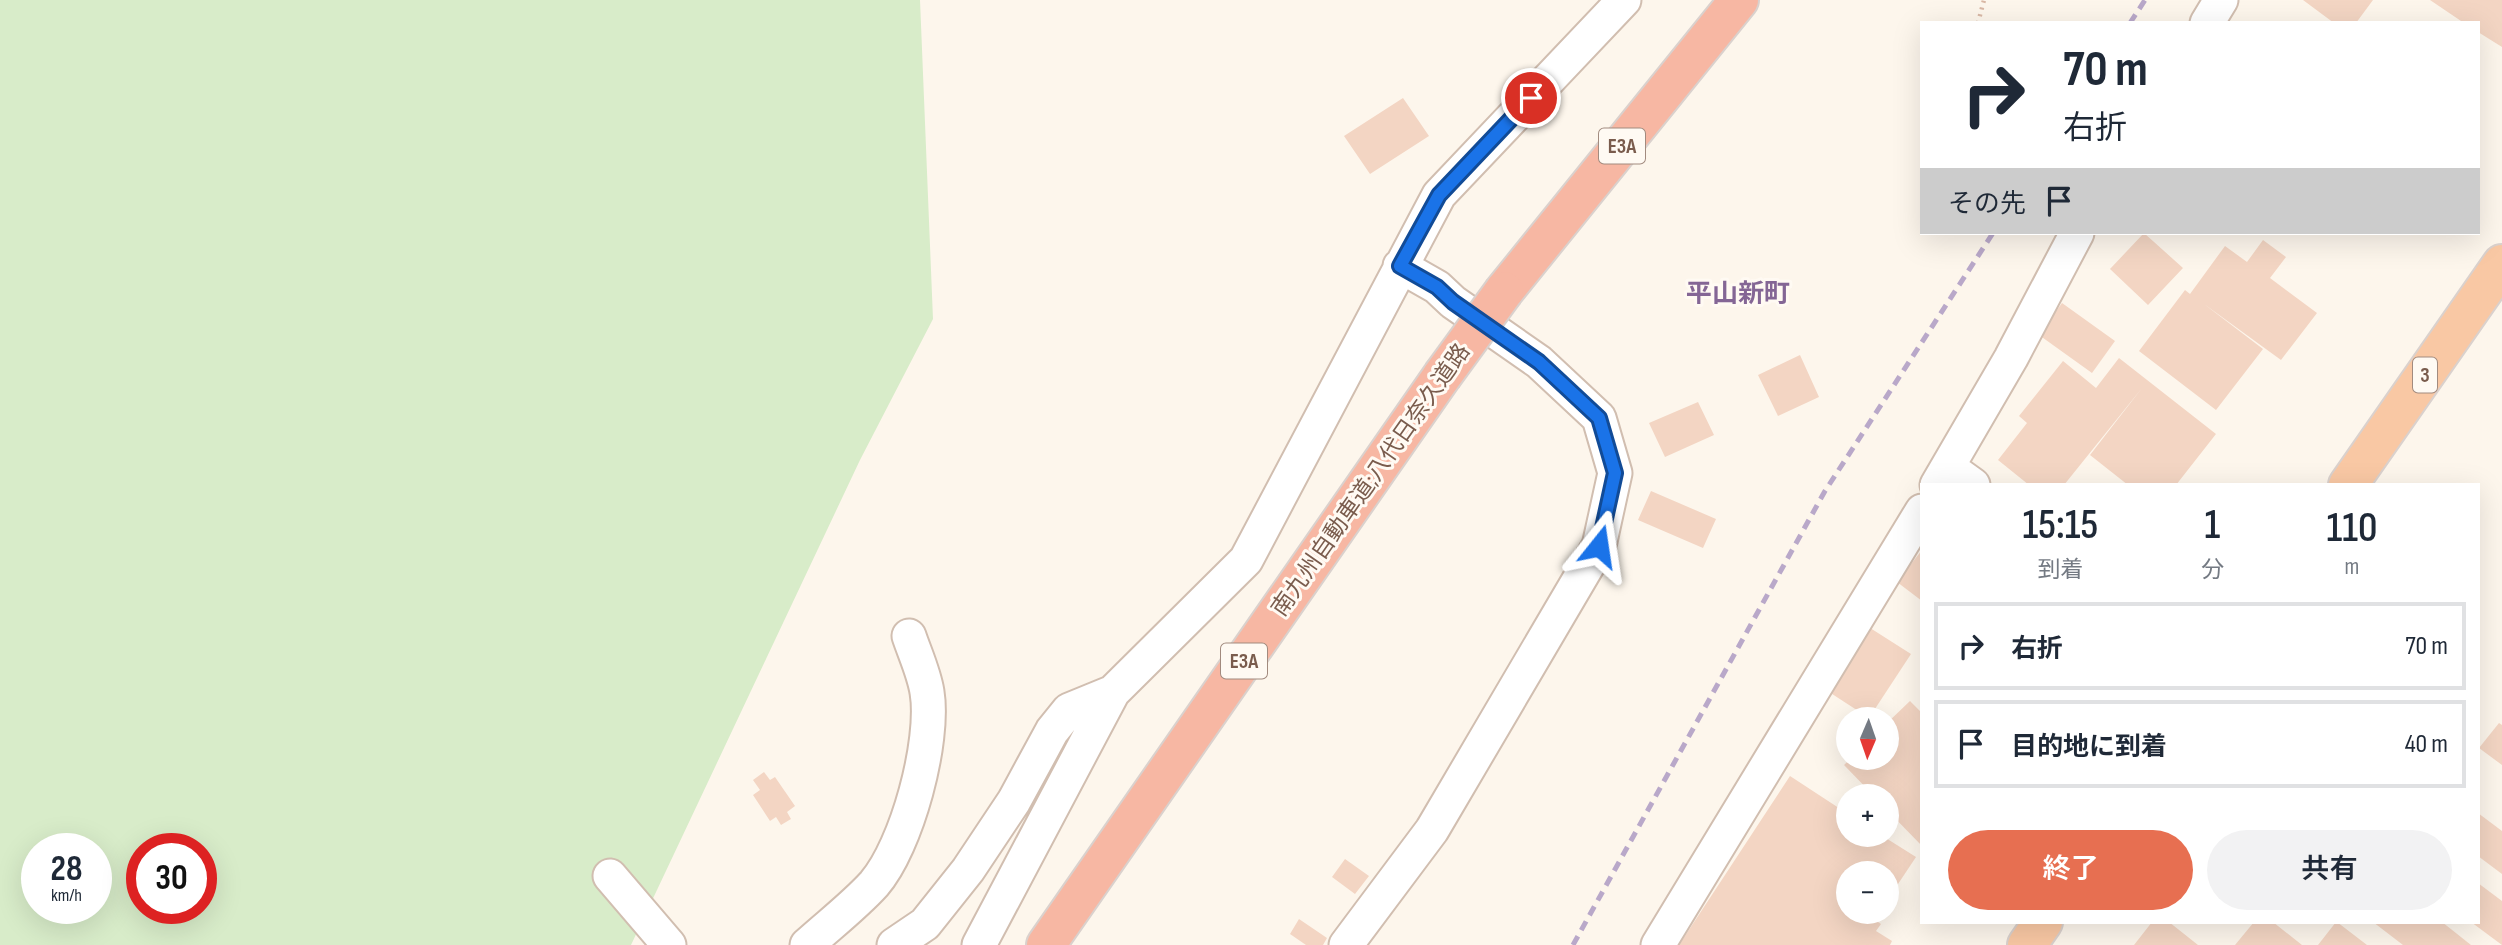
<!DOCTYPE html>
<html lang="ja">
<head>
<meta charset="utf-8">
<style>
	:root { --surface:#fff; --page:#f2f2f3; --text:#1f2937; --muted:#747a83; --line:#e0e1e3; --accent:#e76f51 }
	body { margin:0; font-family:"Sofia Sans Condensed","Noto Sans JP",sans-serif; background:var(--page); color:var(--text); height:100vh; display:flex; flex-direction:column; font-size:26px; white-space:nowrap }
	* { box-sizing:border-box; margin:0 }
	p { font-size:23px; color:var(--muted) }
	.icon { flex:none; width:38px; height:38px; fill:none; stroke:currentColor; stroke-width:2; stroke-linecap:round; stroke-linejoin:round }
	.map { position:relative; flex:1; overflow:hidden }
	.panel { position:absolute; left:1920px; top:483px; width:560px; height:441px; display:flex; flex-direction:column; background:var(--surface); border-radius:0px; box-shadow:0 7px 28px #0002 }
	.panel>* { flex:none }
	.banner { position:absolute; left:1920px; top:21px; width:560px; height:214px; border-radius:0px; box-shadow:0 7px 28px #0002; background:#fff; color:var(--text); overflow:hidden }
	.needle { width:46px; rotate:182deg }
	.controls { position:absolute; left:1836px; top:707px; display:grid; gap:14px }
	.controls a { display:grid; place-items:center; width:63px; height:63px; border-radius:50%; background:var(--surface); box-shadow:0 7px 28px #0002; font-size:35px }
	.speed { position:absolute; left:21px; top:833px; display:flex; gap:14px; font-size:35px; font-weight:700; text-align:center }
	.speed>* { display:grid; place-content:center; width:91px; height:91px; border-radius:50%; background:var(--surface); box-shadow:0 7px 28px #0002; line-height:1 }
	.speed small { font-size:18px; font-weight:400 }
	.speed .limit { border:10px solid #d22; background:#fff; color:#111 }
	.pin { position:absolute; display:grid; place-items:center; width:60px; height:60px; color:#fff; margin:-30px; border:4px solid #fff; border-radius:50%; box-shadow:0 2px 7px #0007 }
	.me { position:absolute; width:77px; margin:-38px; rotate:15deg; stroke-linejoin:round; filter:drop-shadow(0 0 5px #0008) }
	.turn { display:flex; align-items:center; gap:24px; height:147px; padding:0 28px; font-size:32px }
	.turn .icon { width:91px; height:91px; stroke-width:2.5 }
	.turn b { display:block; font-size:49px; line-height:60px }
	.then { display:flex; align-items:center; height:66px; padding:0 28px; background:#0003; gap:14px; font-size:26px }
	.eta { display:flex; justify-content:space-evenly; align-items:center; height:119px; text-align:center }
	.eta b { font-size:42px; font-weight:600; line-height:49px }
	.primary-button { display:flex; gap:14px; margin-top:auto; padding:14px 28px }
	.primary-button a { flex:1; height:80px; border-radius:42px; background:var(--accent); color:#fff; font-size:28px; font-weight:600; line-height:80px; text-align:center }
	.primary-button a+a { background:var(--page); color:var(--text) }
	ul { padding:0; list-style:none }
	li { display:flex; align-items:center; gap:21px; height:88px; margin:0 14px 10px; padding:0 14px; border:4px solid var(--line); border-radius:0px }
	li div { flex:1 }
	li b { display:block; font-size:26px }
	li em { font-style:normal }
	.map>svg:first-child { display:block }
</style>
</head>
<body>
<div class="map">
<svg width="2502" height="945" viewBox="0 0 2502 945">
	<rect width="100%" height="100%" fill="#fdf6ec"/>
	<path fill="#d8ecc9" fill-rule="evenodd" d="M0,0h920l13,319 -73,141 -229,485h-631zM37,849h59v59h-59zM142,849h59v59h-59z"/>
	<path fill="#f3d5c3" d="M2303,0h70l-17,23h-22z
		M2430,0h72v47l-24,-15v-9h-14z
		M1403,98l26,38 -59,38 -26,-38z
		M2144,233l39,35 -35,37 -38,-36z
		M2263,240l23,17 -16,21 47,35 -36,47 -77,-56 59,45 -47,61 -77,-59 46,-61 5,4 35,-48 22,16z
		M2062,303l53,38 -23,32 -53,-38z
		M1800,355l19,42 -41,19 -20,-41z
		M2119,358l97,76 -40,51h-48l-38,-30 52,-67 -78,97h-35l-31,-25 29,-37 -8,-7 44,-55 33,27z
		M1698,402l16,33 -49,22 -16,-34z
		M1651,491l65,28 -13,29 -65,-28z
		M1922,550v51l-25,-19z
		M1867,626l44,28 -42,64 -43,-28z
		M1910,701l12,12v133l-36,-37v-13h-12l-30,-31 7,-7h35v-34z
		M2499,723l3,2v40l-23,-17z
		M764,772l6,8 5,-3 20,29 -8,6 4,7 -10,6 -5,-8 -6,4 -17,-26 7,-5 -7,-10z
		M1790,776l58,38v21h33l35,22 -30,45v-29h-38v39h32l-5,8 6,4 -5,7 16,10 -2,4h-211z
		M2478,813l24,18v43l-24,-18z
		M1345,859l24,17 -14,18 -23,-17z
		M2478,883l24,18v44l-31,-23h7z
		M1299,919l28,19 -4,7h-17l-16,-11z
		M2152,922h17l29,23h-64z
		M2254,922h19l29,23h-67z
		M2336,922h1l30,23h-49z
		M2373,922h69l29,23h-68z"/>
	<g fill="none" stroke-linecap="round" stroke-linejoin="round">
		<g stroke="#d1beb0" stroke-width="37">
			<path id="minor" d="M2207,23l14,-23
				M1948,467l25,18
				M1937,485l74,-127 66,-125
				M610,876l59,69
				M807,945c22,-20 47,-39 67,-61 33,-38 61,-143 53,-192 -3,-19 -12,-38 -18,-56
				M894,945l31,-21 43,-54 46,-69 38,-70 17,-21 44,-18
				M979,945l134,-253 133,-132 193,-365 185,-195
				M1346,945l86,-115 167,-284 16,-73 -16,-55 -60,-56 -86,-60 -16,-15 -37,-21
				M1658,945l264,-434"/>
		</g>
		<g stroke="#dad1cd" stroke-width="42">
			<path id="trunk" d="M2348,485l154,-221
				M2027,945l16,-23"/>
		</g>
		<g stroke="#dad1cd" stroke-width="42">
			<path id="motorway" d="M1504,291l235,-291
				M1046,945l396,-569"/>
		</g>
		<path stroke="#d9b8a5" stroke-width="4.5" stroke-dasharray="2 5" stroke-linecap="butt" d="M1978,23l6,-23"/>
		<use href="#minor" stroke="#fff" stroke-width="33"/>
		<use href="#trunk" stroke="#f9c8a4" stroke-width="38"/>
		<use href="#motorway" stroke="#f7b7a3" stroke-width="38"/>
		<path stroke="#b9a8c9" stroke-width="5" stroke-dasharray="10 7" stroke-linecap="butt" d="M2130,23l15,-23
			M1573,945l252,-454 168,-258"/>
		<g stroke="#dad1cd" stroke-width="42" stroke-linecap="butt">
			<path id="motorway-bridge" d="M1442,376l62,-85"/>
		</g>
		<use href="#motorway-bridge" stroke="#f7b7a3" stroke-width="38"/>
	</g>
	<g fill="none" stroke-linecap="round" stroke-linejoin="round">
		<g stroke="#114b97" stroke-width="18">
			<path id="route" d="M1531,98l-92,97 -39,71 37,21 16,15 86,60 60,56 16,55 -16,73"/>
		</g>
		<use href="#route" stroke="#1a73e8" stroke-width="12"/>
	</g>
	<g text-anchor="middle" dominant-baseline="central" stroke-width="6" stroke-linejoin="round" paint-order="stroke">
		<g fill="#fffaf3" stroke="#a28b7f" stroke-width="2">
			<rect x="1599" y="128.5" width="46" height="35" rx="5"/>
			<rect x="2413" y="357.5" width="24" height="35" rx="5"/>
			<rect x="1221" y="643.5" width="46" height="35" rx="5"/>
		</g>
		<g font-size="21" font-weight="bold" fill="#7a5c4d">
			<text x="1622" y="146">E3A</text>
			<text x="2425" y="375">3</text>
			<text x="1244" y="661">E3A</text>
		</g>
		<g font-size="23" fill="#7a5c4d" stroke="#fffaf3">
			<text transform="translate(1371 480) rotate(-55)">南九州自動車道;八代日奈久道路</text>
		</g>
		<g font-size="26" font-weight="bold" fill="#846695" stroke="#fffaf3">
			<text x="1738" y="294">平山新町</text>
		</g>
	</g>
</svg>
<div class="controls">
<a><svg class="needle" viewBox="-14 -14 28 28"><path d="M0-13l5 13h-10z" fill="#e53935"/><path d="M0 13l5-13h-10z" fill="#747a83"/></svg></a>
<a>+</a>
<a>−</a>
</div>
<div class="speed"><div>28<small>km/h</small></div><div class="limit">30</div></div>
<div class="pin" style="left:1531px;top:98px;background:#d93025"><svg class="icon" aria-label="arrive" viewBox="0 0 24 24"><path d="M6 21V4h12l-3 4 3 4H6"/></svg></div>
<svg class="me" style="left:1599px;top:546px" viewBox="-20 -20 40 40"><path d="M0-17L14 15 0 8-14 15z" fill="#1a73e8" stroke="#fff" stroke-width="4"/></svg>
<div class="banner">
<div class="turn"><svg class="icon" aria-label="right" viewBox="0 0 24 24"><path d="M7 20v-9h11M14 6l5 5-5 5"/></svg><div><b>70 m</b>右折</div></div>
<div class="then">その先<svg class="icon" aria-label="arrive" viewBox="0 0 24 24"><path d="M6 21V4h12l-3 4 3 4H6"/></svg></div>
</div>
<section class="panel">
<div class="eta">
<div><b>15:15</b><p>到着</p></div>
<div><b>1</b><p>分</p></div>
<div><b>110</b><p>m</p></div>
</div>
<ul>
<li><svg class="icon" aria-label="right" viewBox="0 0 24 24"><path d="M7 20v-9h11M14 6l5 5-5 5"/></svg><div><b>右折</b></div><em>70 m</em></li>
<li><svg class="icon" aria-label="arrive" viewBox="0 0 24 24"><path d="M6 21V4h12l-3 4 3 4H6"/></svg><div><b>目的地に到着</b></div><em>40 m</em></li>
</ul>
<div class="primary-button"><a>終了</a><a>共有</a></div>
</section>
</div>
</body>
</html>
